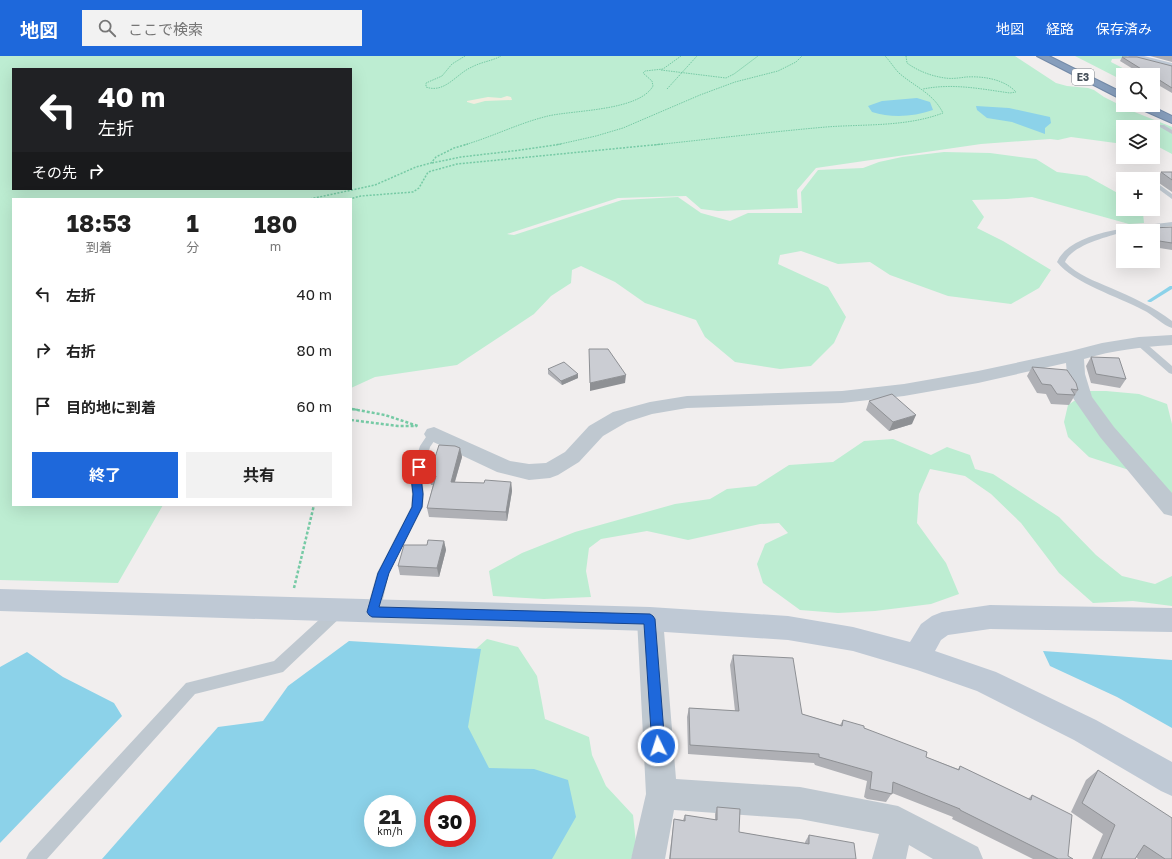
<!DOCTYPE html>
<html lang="ja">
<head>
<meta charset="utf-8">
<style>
	:root { --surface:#fff; --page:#f2f2f2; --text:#222; --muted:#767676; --accent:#1e68db }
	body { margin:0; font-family:"Golos Text","Noto Sans JP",sans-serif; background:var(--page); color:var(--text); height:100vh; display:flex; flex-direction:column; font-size:15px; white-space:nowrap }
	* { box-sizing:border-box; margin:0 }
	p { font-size:13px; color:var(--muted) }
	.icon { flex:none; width:22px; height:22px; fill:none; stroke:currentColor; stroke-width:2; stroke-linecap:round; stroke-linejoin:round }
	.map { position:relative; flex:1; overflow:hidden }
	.side { position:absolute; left:12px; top:142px; width:340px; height:308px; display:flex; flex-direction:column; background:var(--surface); border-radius:0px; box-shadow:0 4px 16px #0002 }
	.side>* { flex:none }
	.guide { position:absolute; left:12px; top:12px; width:340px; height:122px; border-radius:0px; box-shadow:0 4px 16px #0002; background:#202124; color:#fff; overflow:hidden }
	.tools { position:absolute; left:1116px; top:12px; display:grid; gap:8px }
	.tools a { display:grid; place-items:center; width:44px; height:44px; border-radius:0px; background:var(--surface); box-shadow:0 4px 16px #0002; font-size:20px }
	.speed { position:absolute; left:364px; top:739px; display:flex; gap:8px; font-size:20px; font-weight:700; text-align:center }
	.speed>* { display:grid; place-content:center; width:52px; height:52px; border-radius:50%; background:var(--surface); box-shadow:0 4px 16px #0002; line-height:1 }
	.speed small { font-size:10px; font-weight:400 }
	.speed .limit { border:6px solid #d22; background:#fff; color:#111 }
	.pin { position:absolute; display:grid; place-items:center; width:34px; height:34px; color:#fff; margin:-17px; border-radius:8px; box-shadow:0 2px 6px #0006 }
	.me { position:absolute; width:44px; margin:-22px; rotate:356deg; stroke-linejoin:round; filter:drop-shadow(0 0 3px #0008) }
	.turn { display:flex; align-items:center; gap:14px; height:84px; padding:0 20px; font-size:18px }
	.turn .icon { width:52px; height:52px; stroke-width:2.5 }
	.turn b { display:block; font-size:28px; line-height:34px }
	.then { display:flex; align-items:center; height:38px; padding:0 20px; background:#0003; gap:8px; font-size:15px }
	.eta { display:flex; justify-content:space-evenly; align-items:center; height:68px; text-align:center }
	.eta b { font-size:24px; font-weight:700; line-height:28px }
	.action { display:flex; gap:8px; margin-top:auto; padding:8px 20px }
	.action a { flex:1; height:46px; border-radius:0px; background:var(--accent); color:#fff; font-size:16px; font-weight:700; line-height:46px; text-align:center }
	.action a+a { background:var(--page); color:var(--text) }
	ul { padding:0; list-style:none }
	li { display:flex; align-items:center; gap:12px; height:56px; padding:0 20px }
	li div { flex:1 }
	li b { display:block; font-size:15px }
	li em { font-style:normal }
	header { display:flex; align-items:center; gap:24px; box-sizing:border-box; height:56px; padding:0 20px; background:var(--accent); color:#fff }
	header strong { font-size:19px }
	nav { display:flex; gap:22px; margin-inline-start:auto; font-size:14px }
	.search { width:280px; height:36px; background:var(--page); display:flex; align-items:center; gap:10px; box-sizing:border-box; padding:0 14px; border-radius:0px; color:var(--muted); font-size:15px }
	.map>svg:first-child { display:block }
</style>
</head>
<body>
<header>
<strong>地図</strong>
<div class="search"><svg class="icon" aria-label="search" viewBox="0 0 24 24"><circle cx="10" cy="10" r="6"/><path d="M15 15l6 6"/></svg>ここで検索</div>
<nav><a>地図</a><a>経路</a><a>保存済み</a></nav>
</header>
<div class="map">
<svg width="1172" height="803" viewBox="0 0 1172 803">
	<rect width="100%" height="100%" fill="#f1eeee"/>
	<path fill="#bdedd2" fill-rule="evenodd" d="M0,0h1015l41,27 11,3 21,2 6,2 10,7 28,14 40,16v27l-19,-10v-17h-30v17l-52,-7 -13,3 -8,-1 -69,5 -165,24 -19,22 1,18 -80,3 -17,-2 -15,-13 -68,2 -111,36 7,1 108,-35 56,-3 23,16 29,8 18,-8h54l-1,-21 17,-22 45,-2 16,-6 23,-5 42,-5 46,1 46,6 21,13 30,4 36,20v13h17l3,4 1,10 -15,1 -97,-27 -25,2 -35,1 12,17 -7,11 26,13 48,29 -12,18 -28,16 -63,-8 -58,-21 -20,-13 -32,2 -37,-13 -21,4 -2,9 50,23 18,30 -12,26 -23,23 -31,3 -45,-7 -30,-25 -9,-17 -51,-17 -30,-21 -34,-16 -9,4 -1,13 -20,13 -17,18 -77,51 -82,12 -24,11v-189h-338v306h150l-45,78 -118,-3zM13,13h338v120h-338z
		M1075,0h51l4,2 -18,1 -1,3 25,13h-13v4h-3z
		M1089,335h17l33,3 28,10 5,20v74l-43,-28 -40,-13 -21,-20 -4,-15 4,-17z
		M893,383l38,16 16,-8 23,8 5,14 18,5 66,43 37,38 26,21 33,8 17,-8v30l-39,-5 -40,2 -34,-30 -38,-50 -30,-29 -26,-18 -35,-7 -11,25 -2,29 29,40 13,31 -28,10 -56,7 -37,2 -38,-3 -37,-27 -6,-19 8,-20 23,-11 -9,-10 -19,1 -72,16 -41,-9 -46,8 -12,9 -3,23 5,26 -47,2 -51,-3 -4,-25 33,-18 53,-21 100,-28 35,-5 17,-10 29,-3 33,-21 44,-3 31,-21z
		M487,583l31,8 19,29 8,43 44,18 3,18 14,31 27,29 3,28 -5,16h-109l-52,-92 -20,-87 18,-24z"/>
	<path fill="#f2eddf" d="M507,40l4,1 1,3 -27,1 -11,3 -7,-2v-1l21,-4 13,1z"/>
	<path fill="#8cd2e9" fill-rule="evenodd" d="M917,42l13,4 3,8c-20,7 -42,8 -61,2l-4,-6 14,-5z
		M976,50l33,2 41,9 1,6 -6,5v6l-33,-12 -25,-4 -10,-8z
		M349,585l132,8 -13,78 21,41 45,1 34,11 8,37 -24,42h-450l116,-132 45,-6 25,-35zM373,748h34v34h-34zM433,748h34v34h-34z
		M1043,595l129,9v68l-55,-31 -67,-31z
		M27,596l36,25 51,26 8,13 -122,127v-176z"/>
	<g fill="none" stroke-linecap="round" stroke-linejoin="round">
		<path fill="#8cd2e9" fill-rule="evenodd" d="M1170,230h2v3l-21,13h-2l-2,-1z"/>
		<g stroke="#7289a7" stroke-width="2">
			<path id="highway" d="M1037,0h12l74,37v7z
				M1135,49h14l23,11v7l-36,-16z"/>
		</g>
		<path stroke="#76caa5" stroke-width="1" stroke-dasharray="1.5 1" stroke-linecap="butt" d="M465,0l-13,8 -10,12 -16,7v4c19,7 31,-14 46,-20 9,-5 20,-6 29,-11
			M906,0l1,7c11,8 24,13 38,15 7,1 14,0 21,-1 17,-1 38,2 50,15l-6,1c-29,-4 -57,-10 -87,-4
			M661,14l65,8 8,-4 24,-18
			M667,33l30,-33
			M464,89c28,-8 55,-22 84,-29 26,-6 91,-5 105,-30l-1,-5 -9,-8 2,-2 18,-2 18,-13
			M556,89l40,-9 27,-8 77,-33 35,-13 43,-11 18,-9 6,-6
			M654,89c57,-6 115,-13 172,-18 39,-3 80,0 117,-14 -10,-20 -28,-26 -44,-40 -5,-5 -9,-12 -14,-17"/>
		<path stroke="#76caa5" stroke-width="1.5" stroke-dasharray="2 1.5" stroke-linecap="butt" d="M432,107l29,-6 60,-7 40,-6
			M310,143l65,-14 41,-18 15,-4 5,-6 18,-9 14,-4
			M349,143l12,-3 52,-4 6,-4 9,-16 29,-8 206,-20"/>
		<path stroke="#76caa5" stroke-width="2" stroke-dasharray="2.5 1.5" stroke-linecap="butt" d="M351,353l8,1"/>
		<path stroke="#76caa5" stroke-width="2.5" stroke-dasharray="3 2" stroke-linecap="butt" d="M352,353l33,6 33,11
			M351,364l47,6h19
			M294,532l20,-83"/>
		<path fill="#bfc8d0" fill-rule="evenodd" d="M1160,69h4l8,5v4l-12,-7z
			M1140,116h4l9,7h-7l-6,-5z
			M1153,124l19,14v5l-19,-14z
			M1172,166v4l-49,5v1c-16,5 -51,13 -58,30 12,13 30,19 46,26 21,9 43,19 61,33v7c-8,-2 -20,-14 -29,-18 -24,-13 -70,-27 -86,-48 14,-32 84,-36 115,-40z
			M1139,283l3,1 30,26v8l-3,-1 -33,-29 -2,-2 2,-2z
			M434,374l4,1 1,3 -9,13 -8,30 2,17 -1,13 -34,66 -9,39 -2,4 -5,2 -5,-2 -2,-4 11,-39 34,-66 1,-13 -2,-17 10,-31 10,-15z
			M338,549l5,2 2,4 -2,4 -60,57 -88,22 -148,165h-21l3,-6 157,-170 88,-22 59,-54z"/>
		<path fill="#bfc8d0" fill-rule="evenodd" d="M1172,279v10c-30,2 -59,5 -88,14l1,15 7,23 22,30 58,66v23l-8,-2 -64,-77 -27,-39 -6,-24 -1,-11 -88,20 -74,13 -62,7 -155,5 -35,6 -25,8 -24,14 -24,26 -21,13 -8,3 -21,2 -32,-8 -70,-33 -3,-5 3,-5 7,-2 76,34 19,3 17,-1 19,-11 24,-26 24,-14 37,-10 37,-6 155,-5 62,-7 74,-13 93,-20 31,-8 37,-6z
			M650,552l9,3 4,8 13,160 124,8 98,19 80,41 5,12h-50l-24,-14 -3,14h-34l7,-25 -79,-15 -126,-9 -9,49h-34l15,-65 -9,-175 4,-8z"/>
		<path fill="#bfc9d5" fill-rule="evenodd" d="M1128,0h16l28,7v6l-42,-11z
			M0,533l650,18 138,9 65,11 57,15 11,-18 11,-8 10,-4 48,-7 182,3v24l-182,-3 -42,6 -7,5 -6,11 61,21 100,48 76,42v34l-11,-5 -87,-51 -97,-49 -60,-21 -64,-19 -65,-11 -138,-9 -650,-20z"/>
		<use href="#highway" fill="#879ebc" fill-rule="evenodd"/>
	</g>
	<path fill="#afb0b5" d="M1150,0h22v6z
		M1122,1l50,9v27l-19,-11v-7h-10l-23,-14z
		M1161,116h11v20l-16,-11z
		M1172,171v23l-19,-3v-16h-20l1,-2z
		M1091,301l35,22 -6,9 -29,-5 -5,-17z
		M1032,311l46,23 -9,15 -18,-1 -5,-10 -9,-1 -10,-17z
		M548,313l30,5v4l-16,7 -14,-11z
		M869,345l43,23 -23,7 -23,-21z
		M460,392l2,9 -7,25 29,1 27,-1 1,9 -5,30 -78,-4 -2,-9 6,-23h-2l-2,-9z
		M444,485l2,9 -7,27 -39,-2 -2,-9 29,-21z
		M733,599l69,59 38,11 3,-5 21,8 62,29 32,12 2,-3 68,33 4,-4 36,61 5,3h-40l-81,-40 1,-2 -61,-24 -6,9 -19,-3 -3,-2 3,-16 -52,-16 -1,-2 -126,-9 -1,-37 2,-9 46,3 -5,-46z
		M1098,714l74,89h-34l-2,-2 -1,2h-43l11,-25 -32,-22 15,-32z
		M717,751l22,25 66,11v-1l4,-7 47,24h-187l4,-33 1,-7 9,1 2,-5 30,5v-6z"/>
	<path fill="#8e9094" d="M578,318v4l-16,7 -1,-4z
		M626,319l-1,8 -35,8v-8z
		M916,359l-4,9 -23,7 4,-9z
		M460,392l2,9 -10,34 -1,-9z
		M511,426l1,9 -5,30 -1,-9z
		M444,485l2,9 -7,27 -2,-9z"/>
	<path fill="#cbcdd3" stroke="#8e9094" d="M1122,1h15l35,9v22l-19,-12v-1h-2z
		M1161,116h11v8z
		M1172,171v16l-19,-3v-9h-19v-2z
		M589,293h19l18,26 -36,8z
		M1091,301l28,1 7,21 -30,-5z
		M564,306l14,12 -17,7 -13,-12z
		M1032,311l35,3 9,13 2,7 -7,-1 4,6 -18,-1 -6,-9 -9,-1z
		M892,338l24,21 -23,7 -24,-21z
		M439,389l16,1 5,2 -9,34 33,1 1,-3 26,2 -5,30 -79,-4 9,-32h-7z
		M428,484l16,1 -7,27 -39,-2 6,-21h23z
		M733,599l60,3 9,56 40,12 1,-6 21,6v2l63,24 -1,5 33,13 1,-4 71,34 1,-5 40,20 -4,41 5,3h-15l-98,-49v-1l-67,-27 -1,12 -22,-5 2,-17 -53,-15v-3l-129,-9 -1,-37 50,3z
		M1098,714l74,48v41h-7l-21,-14 -9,14h-34l14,-34 -33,-22z
		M717,751l23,2 -1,23 70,12v-9l45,8 2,16h-186l4,-40 11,2v-6l32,5z"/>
	<path fill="#1e68db" stroke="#14448e" d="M419,407l5,4 -3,10 2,17 -1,13 -33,66 -10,34 271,7 3,2 2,3 10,127 -2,5 -5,2 -4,-2 -2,-5 -8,-122 -272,-7 -3,-2 -2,-3 11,-39 34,-66 1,-13 -2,-17 3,-10z"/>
	<g text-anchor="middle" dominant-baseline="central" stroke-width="3" stroke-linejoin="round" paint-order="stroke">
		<rect fill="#fff" stroke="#7e858c" stroke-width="1" x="1072" y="13" width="22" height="16" rx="3"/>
		<g font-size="10" font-weight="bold" fill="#47515b">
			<text x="1083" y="21">E3</text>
		</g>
	</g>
</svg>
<div class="tools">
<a><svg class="icon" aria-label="search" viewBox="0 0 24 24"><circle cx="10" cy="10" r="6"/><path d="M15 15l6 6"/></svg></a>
<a><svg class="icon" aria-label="layers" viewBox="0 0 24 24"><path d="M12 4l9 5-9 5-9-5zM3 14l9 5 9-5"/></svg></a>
<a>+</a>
<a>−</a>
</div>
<div class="speed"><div>21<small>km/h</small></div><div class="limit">30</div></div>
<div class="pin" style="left:419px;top:411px;background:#d93025"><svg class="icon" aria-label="arrive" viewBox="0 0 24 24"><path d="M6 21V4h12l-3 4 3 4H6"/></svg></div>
<svg class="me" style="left:658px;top:690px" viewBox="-20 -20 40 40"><circle r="17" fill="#1e68db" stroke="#fff" stroke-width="3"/><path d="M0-11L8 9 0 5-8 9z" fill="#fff"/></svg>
<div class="guide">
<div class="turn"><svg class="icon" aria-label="left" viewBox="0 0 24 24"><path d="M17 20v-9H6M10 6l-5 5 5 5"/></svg><div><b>40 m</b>左折</div></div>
<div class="then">その先<svg class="icon" aria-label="right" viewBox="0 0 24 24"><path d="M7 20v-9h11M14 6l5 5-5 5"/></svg></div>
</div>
<section class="side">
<div class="eta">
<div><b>18:53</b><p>到着</p></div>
<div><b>1</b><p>分</p></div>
<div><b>180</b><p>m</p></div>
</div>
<ul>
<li><svg class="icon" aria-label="left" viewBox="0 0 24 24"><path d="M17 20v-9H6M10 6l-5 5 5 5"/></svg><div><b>左折</b></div><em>40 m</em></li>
<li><svg class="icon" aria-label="right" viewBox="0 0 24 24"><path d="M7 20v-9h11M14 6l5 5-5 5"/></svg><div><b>右折</b></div><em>80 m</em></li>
<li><svg class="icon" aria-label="arrive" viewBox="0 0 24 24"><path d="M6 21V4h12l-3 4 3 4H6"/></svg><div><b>目的地に到着</b></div><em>60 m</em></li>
</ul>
<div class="action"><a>終了</a><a>共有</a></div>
</section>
</div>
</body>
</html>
